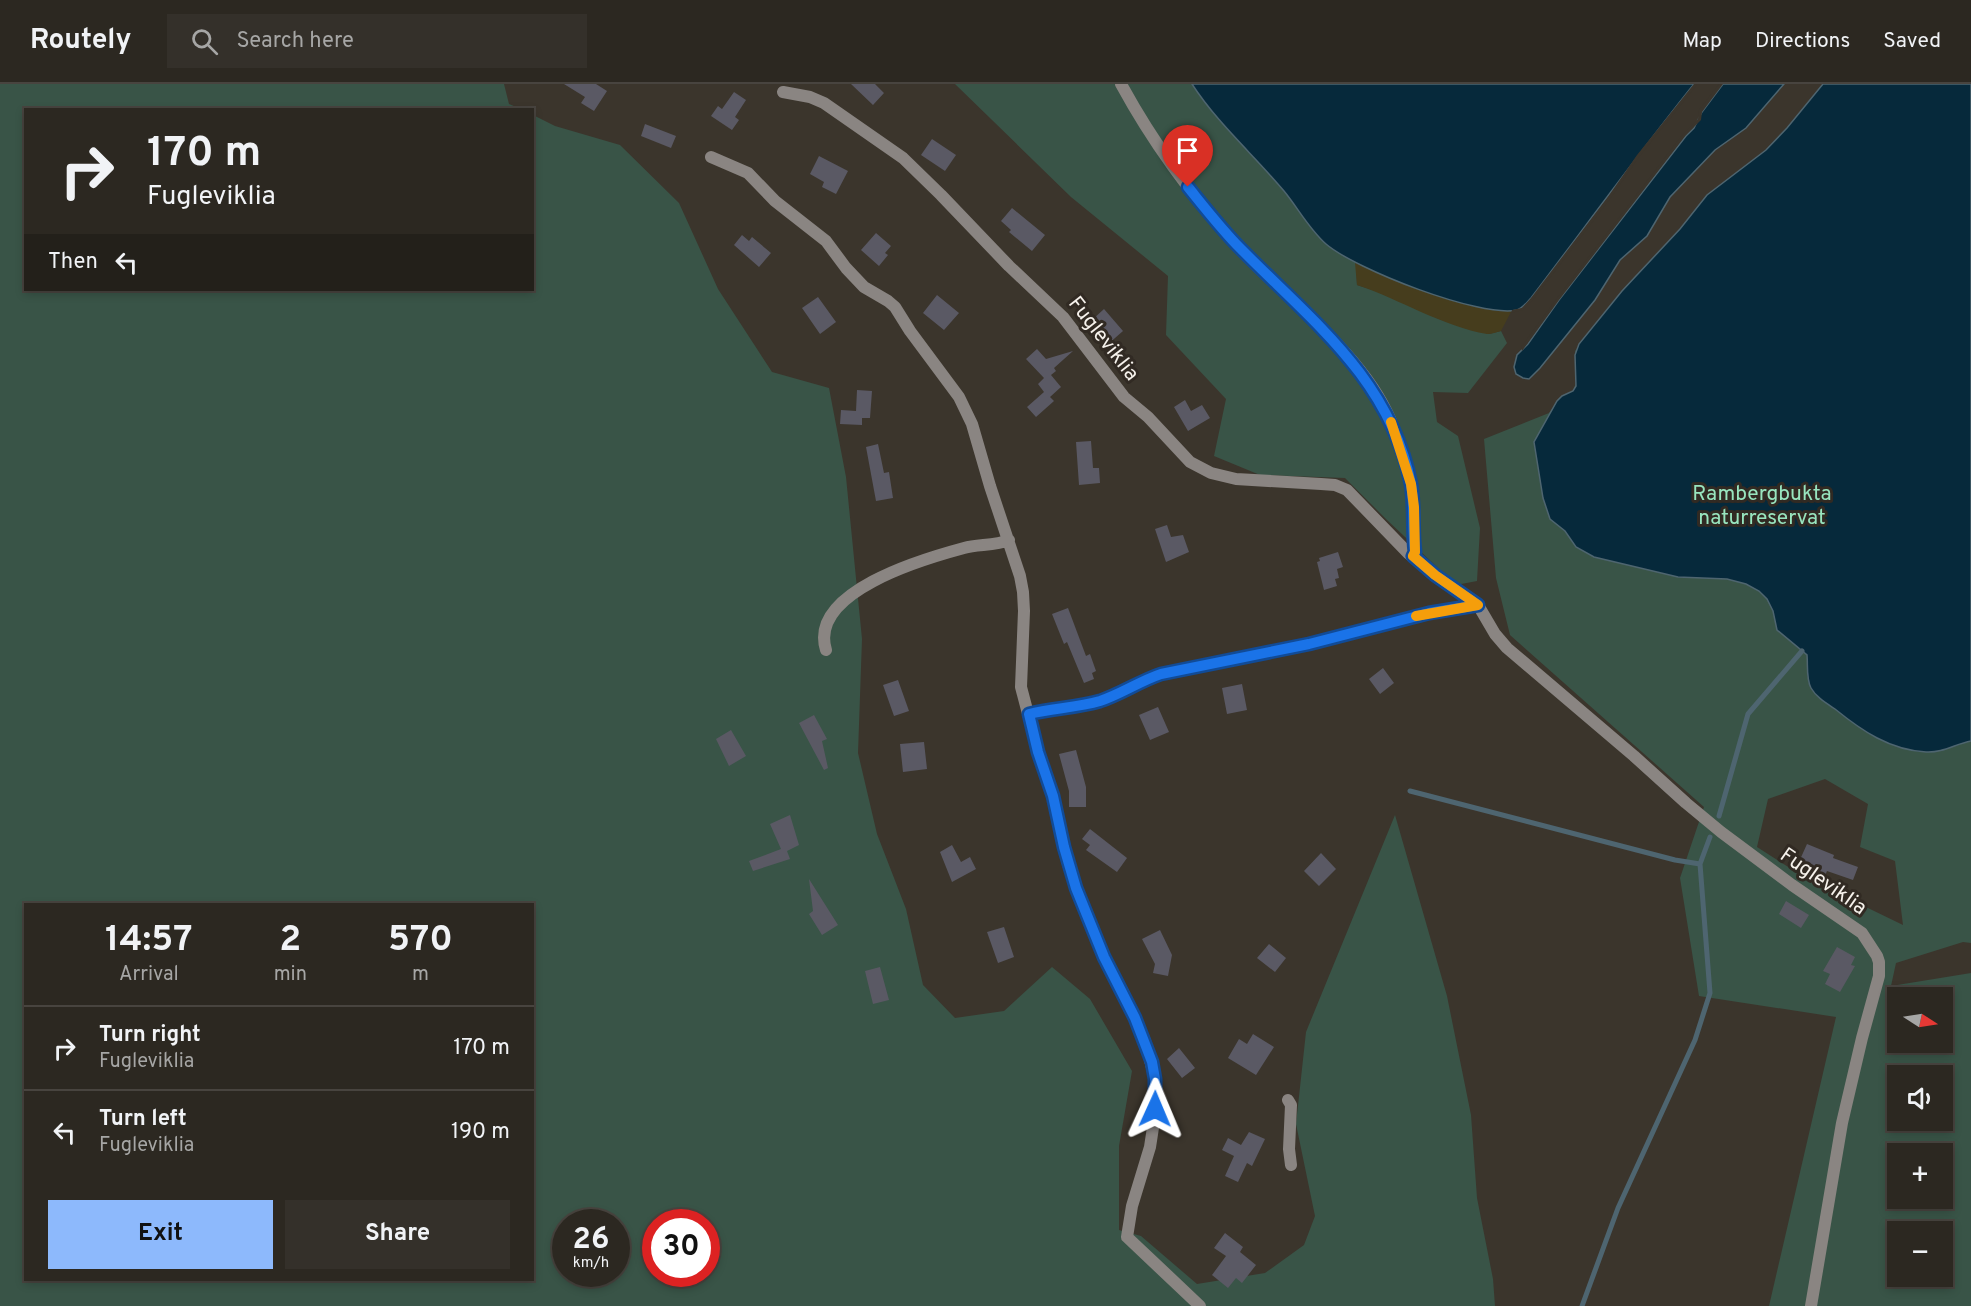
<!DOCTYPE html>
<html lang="en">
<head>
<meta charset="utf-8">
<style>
	:root { --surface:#2c2821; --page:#34302a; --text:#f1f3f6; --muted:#a6a6a5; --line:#48443f; --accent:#8db9fc }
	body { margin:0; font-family:Overpass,sans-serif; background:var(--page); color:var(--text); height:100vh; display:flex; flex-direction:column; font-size:22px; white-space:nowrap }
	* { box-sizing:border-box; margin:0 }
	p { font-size:20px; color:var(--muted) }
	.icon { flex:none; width:33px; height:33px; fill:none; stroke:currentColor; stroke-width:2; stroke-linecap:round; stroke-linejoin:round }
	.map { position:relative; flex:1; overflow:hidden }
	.panel { position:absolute; left:24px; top:819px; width:510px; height:378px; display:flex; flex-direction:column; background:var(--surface); border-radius:0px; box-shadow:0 3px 9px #0003,0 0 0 2px var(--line) }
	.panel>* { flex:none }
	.hud { position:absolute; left:24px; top:24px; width:510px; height:183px; border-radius:0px; box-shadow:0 3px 9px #0003,0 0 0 2px var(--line); background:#2c2821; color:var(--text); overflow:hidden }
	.needle { width:39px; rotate:102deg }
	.fabs { position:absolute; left:1887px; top:903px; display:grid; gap:12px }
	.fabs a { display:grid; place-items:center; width:66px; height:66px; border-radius:0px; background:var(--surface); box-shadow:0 3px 9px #0003,0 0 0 2px var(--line); font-size:30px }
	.speed { position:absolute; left:552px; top:1125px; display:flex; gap:12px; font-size:30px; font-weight:700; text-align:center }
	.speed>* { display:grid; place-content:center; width:78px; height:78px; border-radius:50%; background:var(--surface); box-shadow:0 3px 9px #0003,0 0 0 2px var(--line); line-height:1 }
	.speed small { font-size:15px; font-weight:400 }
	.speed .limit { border:9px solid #d22; background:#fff; color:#111 }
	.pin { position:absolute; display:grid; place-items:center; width:51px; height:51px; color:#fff; margin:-62px -26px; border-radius:50% 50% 50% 0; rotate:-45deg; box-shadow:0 0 6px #0007 }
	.pin .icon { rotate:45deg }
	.me { position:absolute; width:66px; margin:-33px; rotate:1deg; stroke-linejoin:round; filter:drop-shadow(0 0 4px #0008) }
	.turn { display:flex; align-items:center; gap:21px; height:126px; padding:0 24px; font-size:27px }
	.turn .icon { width:78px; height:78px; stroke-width:2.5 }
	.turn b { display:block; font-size:42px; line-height:51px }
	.then { display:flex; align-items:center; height:57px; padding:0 24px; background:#0003; gap:12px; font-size:22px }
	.eta { display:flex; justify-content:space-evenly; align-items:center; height:102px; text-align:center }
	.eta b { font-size:36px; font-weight:700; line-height:42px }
	.action { display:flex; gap:12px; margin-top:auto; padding:12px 24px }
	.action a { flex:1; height:69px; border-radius:0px; background:var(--accent); color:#111; font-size:24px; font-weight:700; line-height:69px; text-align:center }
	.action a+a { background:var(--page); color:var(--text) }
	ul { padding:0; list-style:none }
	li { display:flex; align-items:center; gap:18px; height:84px; padding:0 24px; border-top:2px solid var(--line) }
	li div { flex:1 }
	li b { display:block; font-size:22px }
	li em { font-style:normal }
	header { display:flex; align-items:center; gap:36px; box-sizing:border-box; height:84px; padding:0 30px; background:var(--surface); border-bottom:2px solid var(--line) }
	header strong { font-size:28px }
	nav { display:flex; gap:33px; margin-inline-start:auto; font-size:21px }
	.search { width:420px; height:54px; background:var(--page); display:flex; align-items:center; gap:15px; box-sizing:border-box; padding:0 21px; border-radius:0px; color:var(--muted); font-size:22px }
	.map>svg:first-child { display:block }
</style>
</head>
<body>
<header>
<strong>Routely</strong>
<div class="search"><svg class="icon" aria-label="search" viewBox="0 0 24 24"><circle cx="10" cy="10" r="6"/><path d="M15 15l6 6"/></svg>Search here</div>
<nav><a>Map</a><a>Directions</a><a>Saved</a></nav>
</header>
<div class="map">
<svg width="1971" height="1222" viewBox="0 0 1971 1222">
	<rect width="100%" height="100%" fill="#3b352c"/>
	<path fill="#395447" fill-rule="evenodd" d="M0,0h504l5,20 12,5 -495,1v180h506l1,-175 22,11 65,19 59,58 39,86 54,83 57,16 17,89 16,162 -4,114 19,81 29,75 17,76 32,33 49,-7 48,-44 38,32 42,72 -13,75v84l22,6 56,48 68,-11 39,-28 11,-29 -19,-92 10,-92 89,-217 52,181 24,119 6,83 16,81 2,27h-1495zM26,820h506v376h-506zM566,1138h50v52h-50zM656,1138h50v52h-50z
		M955,0h739l-182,226 -156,-47 1,22 22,7 60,27 50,15 12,-3 6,12 -39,50 -35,-1 4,30 21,14 22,92 -3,53 -21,4 -69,-65 -42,-42 -85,-3 -46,-19 12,-57 -60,-64 2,-59 -97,-79z
		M1823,0h148v859l-8,-1 -67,21 -5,23 80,-13v333h-202l67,-289 -137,-21 -19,-118 24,-71 -194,-172 -14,-57 -12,-139 65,-26 13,-17 11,-5 4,-10 -2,-30 47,-60 58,-62 27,-34 59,-45 21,-22zM1825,695l43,25 -8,43 35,14 8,64 -99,-48 -47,-30 11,-48zM1898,914h44v44h-44zM1898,992h44v44h-44zM1898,1070h44v44h-44zM1898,1148h44v44h-44z"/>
	<path fill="#463d1d" d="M1355,179c52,20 102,45 157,47l-11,21c-5,1 -9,3 -14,3 -43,-7 -88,-35 -130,-49z"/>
	<path fill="#06293b" stroke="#4e6570" stroke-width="1.5" d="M1192,0h502c-56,70 -109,143 -163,214 -4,4 -8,10 -14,12 -37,8 -162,-41 -191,-66 -17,-15 -28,-36 -42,-53 -31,-37 -66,-67 -92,-107z
		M1723,0h61l-38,44 -31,22 -45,47 -23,39 -27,24 -25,40 -55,68 -11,11 -6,-1 -7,-4 -2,-7 3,-12 11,-11 31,-44 127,-164 8,-8 8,-16z
		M1823,0h148v657c-16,3 -28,12 -45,11 -36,-2 -64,-21 -91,-43 -9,-6 -19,-12 -24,-21 -5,-9 -3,-23 -4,-33l-30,-25 -4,-19 -6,-12 -8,-8 -13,-7 -19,-5 -49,-2 -84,-20 -18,-10 -11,-16 -15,-12 -7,-21 -9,-56 23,-41 5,-5 11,-5 3,-5 -1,-31 4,-11 43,-53 58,-62 27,-34 59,-45 21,-22z"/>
	<path fill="#3b352c" d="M1694,0h3l-1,2 -57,71 -29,42 -77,101 -10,10 -12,3 1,-3 10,-2 9,-10 77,-101 29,-42z
		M1719,0h4l-21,28 -1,8 -16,16 -126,164 -37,51 -1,-4 36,-49 126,-164 15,-15 1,-9z"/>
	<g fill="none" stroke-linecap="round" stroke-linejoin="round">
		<path stroke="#4e6570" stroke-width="5" d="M1410,707l265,69 25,4
			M1719,732l29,-102 54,-63
			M1582,1222l36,-98 77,-168 15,-47 -10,-129 10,-27"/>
	</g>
	<path fill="#5a5964" d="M564,0h32l11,7 -13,20 -13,-8 4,-6z
		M851,0h24l9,9 -11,12z
		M734,8l12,8 -11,17 4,3 -7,10 -21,-14 7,-10 4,3z
		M645,40l31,12 -5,12 -30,-12z
		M932,55l24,16 -11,16 -24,-16z
		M819,72l29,15 -12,23 -14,-7 2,-5 -14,-8z
		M1012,124l33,27 -13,16 -23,-19 2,-2 -10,-9z
		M876,149l15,13 -6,7 3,2 -9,11 -18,-16z
		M742,151l7,6 3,-4 19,16 -12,14 -25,-22z
		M937,211l22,18 -15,17 -21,-17z
		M818,213l18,25 -16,12 -18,-26z
		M1104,225l19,22 -16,14 -9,-10 4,-4 -10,-11z
		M1037,265l9,10 27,-8 -19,17 2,3 -5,4 10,12 -11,10 4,4 -18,16 -9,-10 17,-15 -6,-8 6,-6 -18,-19z
		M857,306l15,1 -2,27h-8v7l-22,-1 1,-14 15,1z
		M1185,316l6,11 11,-6 8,13 -22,13 -14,-24z
		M1091,357l2,27h6l1,15 -21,2 -3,-43z
		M878,360l6,29 5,-1 4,26 -17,3 -10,-54z
		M1167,441l4,12 12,-2 6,17 -23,10 -11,-33z
		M1338,468l5,15 -6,2 2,9 -4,1 2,7 -13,4 -7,-28 3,-1 -1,-3z
		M1068,524l18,48 4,-2 6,17 -4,2 2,6 -10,4 -17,-41 -3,2 -12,-30z
		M1383,584l11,15 -14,11 -11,-15z
		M898,596l11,31 -15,5 -11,-31z
		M1242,600l5,26 -20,4 -5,-26z
		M1158,623l11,25 -19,8 -11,-25z
		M814,631l13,24 -5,2 6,27 -4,2 -25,-47z
		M731,646l15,26 -17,10 -13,-27z
		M924,658l3,27 -24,3 -3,-28z
		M1076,666l10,37v20h-17v-16l-10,-37z
		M790,731l9,30 -12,6 3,8 -37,12 -4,-10 32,-12 -11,-25z
		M1090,745l37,29 -10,14 -31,-22 4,-5 -8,-6z
		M1807,760l27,11 -1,3 25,9 -5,13 -26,-9 -2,5 -27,-12z
		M952,761l9,17 9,-5 6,12 -24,13 -12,-30z
		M1321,769l15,16 -17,17 -15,-15z
		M809,795l29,46 -16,10 -13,-21 4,-3z
		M1786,817l23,14 -8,13 -22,-14z
		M1004,843l10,30 -16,6 -11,-31z
		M1160,846l12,25 -4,21 -15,-3 2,-9 -13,-25z
		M1269,860l17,14 -11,14 -18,-14z
		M1837,863l18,10 -4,8 4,1 -15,26 -15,-8 5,-10 -7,-3z
		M880,883l9,33 -16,4 -8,-33z
		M1253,950l21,13 -18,28 -28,-17 11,-19 8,5z
		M1179,964l16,20 -13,10 -15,-19z
		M1249,1048l16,7 -13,27 -5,-3 -9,19 -13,-6 9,-20 -12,-6 6,-12 13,7z
		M1225,1149l18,14 -3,5 16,13 -14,18 -6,-5 -8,10 -16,-13 14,-19 -12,-8z"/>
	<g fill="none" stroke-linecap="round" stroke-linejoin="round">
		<path stroke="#8a8582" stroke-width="12" d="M1121,0c32,59 71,112 116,162 49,53 124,106 153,173 11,27 22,58 24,88 1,15 -1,30 1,45l-2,4
			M783,8l27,5 14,6 79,55 38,37 68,71 54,51 61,80 24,20 42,45 21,11 25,6 85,5 14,1 12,5 61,63 27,22 43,30 17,29 12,14 127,108 52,47 35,29 71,53 70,48 15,23 2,6v14l-17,62 -20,85 -31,183
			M711,73l37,16 27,28 51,40 20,27 18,19 24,14 7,6 15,24 49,66 13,27 18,62 30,90 3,16 1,19 -3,76 17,65 15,44 15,68 15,43 21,50 19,35 22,49 10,38 -1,42 -4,26 -18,59 -5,31 73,69
			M826,566c-18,-58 97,-91 138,-102 14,-4 31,-2 45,-8
			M1029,630c23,-6 47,-5 71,-13 21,-7 40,-20 61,-27l135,-27 133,-34 49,-8
			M1288,1016l3,5 -2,44 2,16"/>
	</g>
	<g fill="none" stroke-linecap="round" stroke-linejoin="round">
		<g stroke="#114b97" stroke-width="15">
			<path id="route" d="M1155,1025v-30l-3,-17 -17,-44 -31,-61 -28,-69 -12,-41 -11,-51 -15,-44 -9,-38c23,-6 47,-6 71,-13 21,-7 40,-20 61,-27l148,-30 120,-31 49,-8 -43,-30 -22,-19 2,-4c-3,-23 0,-46 -4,-68 -21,-105 -99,-163 -170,-235 -19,-19 -36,-41 -53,-62"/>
		</g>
		<use href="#route" stroke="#1a73e8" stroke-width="10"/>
		<path stroke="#f59e0b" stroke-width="10" d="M1391,338l20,62 3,23 1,45 -2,4 22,19 43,30 -62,11"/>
	</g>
	<g text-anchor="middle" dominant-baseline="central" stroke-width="6" stroke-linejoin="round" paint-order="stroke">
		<g font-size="21" fill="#f6f2ec" stroke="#312a23">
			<text transform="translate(1103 255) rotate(52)">Fugleviklia</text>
			<text transform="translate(1823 798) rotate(35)">Fugleviklia</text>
		</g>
		<g font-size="21" fill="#98e5bf" stroke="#312a23">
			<text x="1762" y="410">Rambergbukta<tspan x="1762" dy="24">naturreservat</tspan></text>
		</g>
	</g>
</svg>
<div class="fabs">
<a><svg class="needle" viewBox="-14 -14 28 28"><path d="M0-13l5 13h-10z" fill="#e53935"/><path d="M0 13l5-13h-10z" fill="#a6a6a5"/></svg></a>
<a><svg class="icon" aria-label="sound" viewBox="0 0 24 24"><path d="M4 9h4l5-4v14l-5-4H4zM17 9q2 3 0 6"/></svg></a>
<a>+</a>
<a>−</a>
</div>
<div class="speed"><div>26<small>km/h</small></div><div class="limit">30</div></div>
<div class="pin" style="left:1188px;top:103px;background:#d93025"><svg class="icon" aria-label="arrive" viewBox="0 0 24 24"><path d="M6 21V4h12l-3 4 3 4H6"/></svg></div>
<svg class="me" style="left:1155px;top:1025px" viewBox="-20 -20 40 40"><path d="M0-17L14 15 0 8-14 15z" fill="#1a73e8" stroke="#fff" stroke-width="4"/></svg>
<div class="hud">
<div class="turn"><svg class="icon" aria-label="right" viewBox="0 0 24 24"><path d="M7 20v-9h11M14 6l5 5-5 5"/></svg><div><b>170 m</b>Fugleviklia</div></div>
<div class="then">Then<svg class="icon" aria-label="left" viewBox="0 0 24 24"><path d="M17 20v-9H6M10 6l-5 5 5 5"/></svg></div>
</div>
<section class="panel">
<div class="eta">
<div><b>14:57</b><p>Arrival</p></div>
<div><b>2</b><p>min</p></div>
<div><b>570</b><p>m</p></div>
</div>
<ul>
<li><svg class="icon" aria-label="right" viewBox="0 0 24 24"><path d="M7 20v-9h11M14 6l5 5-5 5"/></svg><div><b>Turn right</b><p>Fugleviklia</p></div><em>170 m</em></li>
<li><svg class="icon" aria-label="left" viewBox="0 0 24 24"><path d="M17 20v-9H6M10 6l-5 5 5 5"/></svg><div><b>Turn left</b><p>Fugleviklia</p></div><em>190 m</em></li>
</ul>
<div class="action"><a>Exit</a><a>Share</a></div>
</section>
</div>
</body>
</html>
